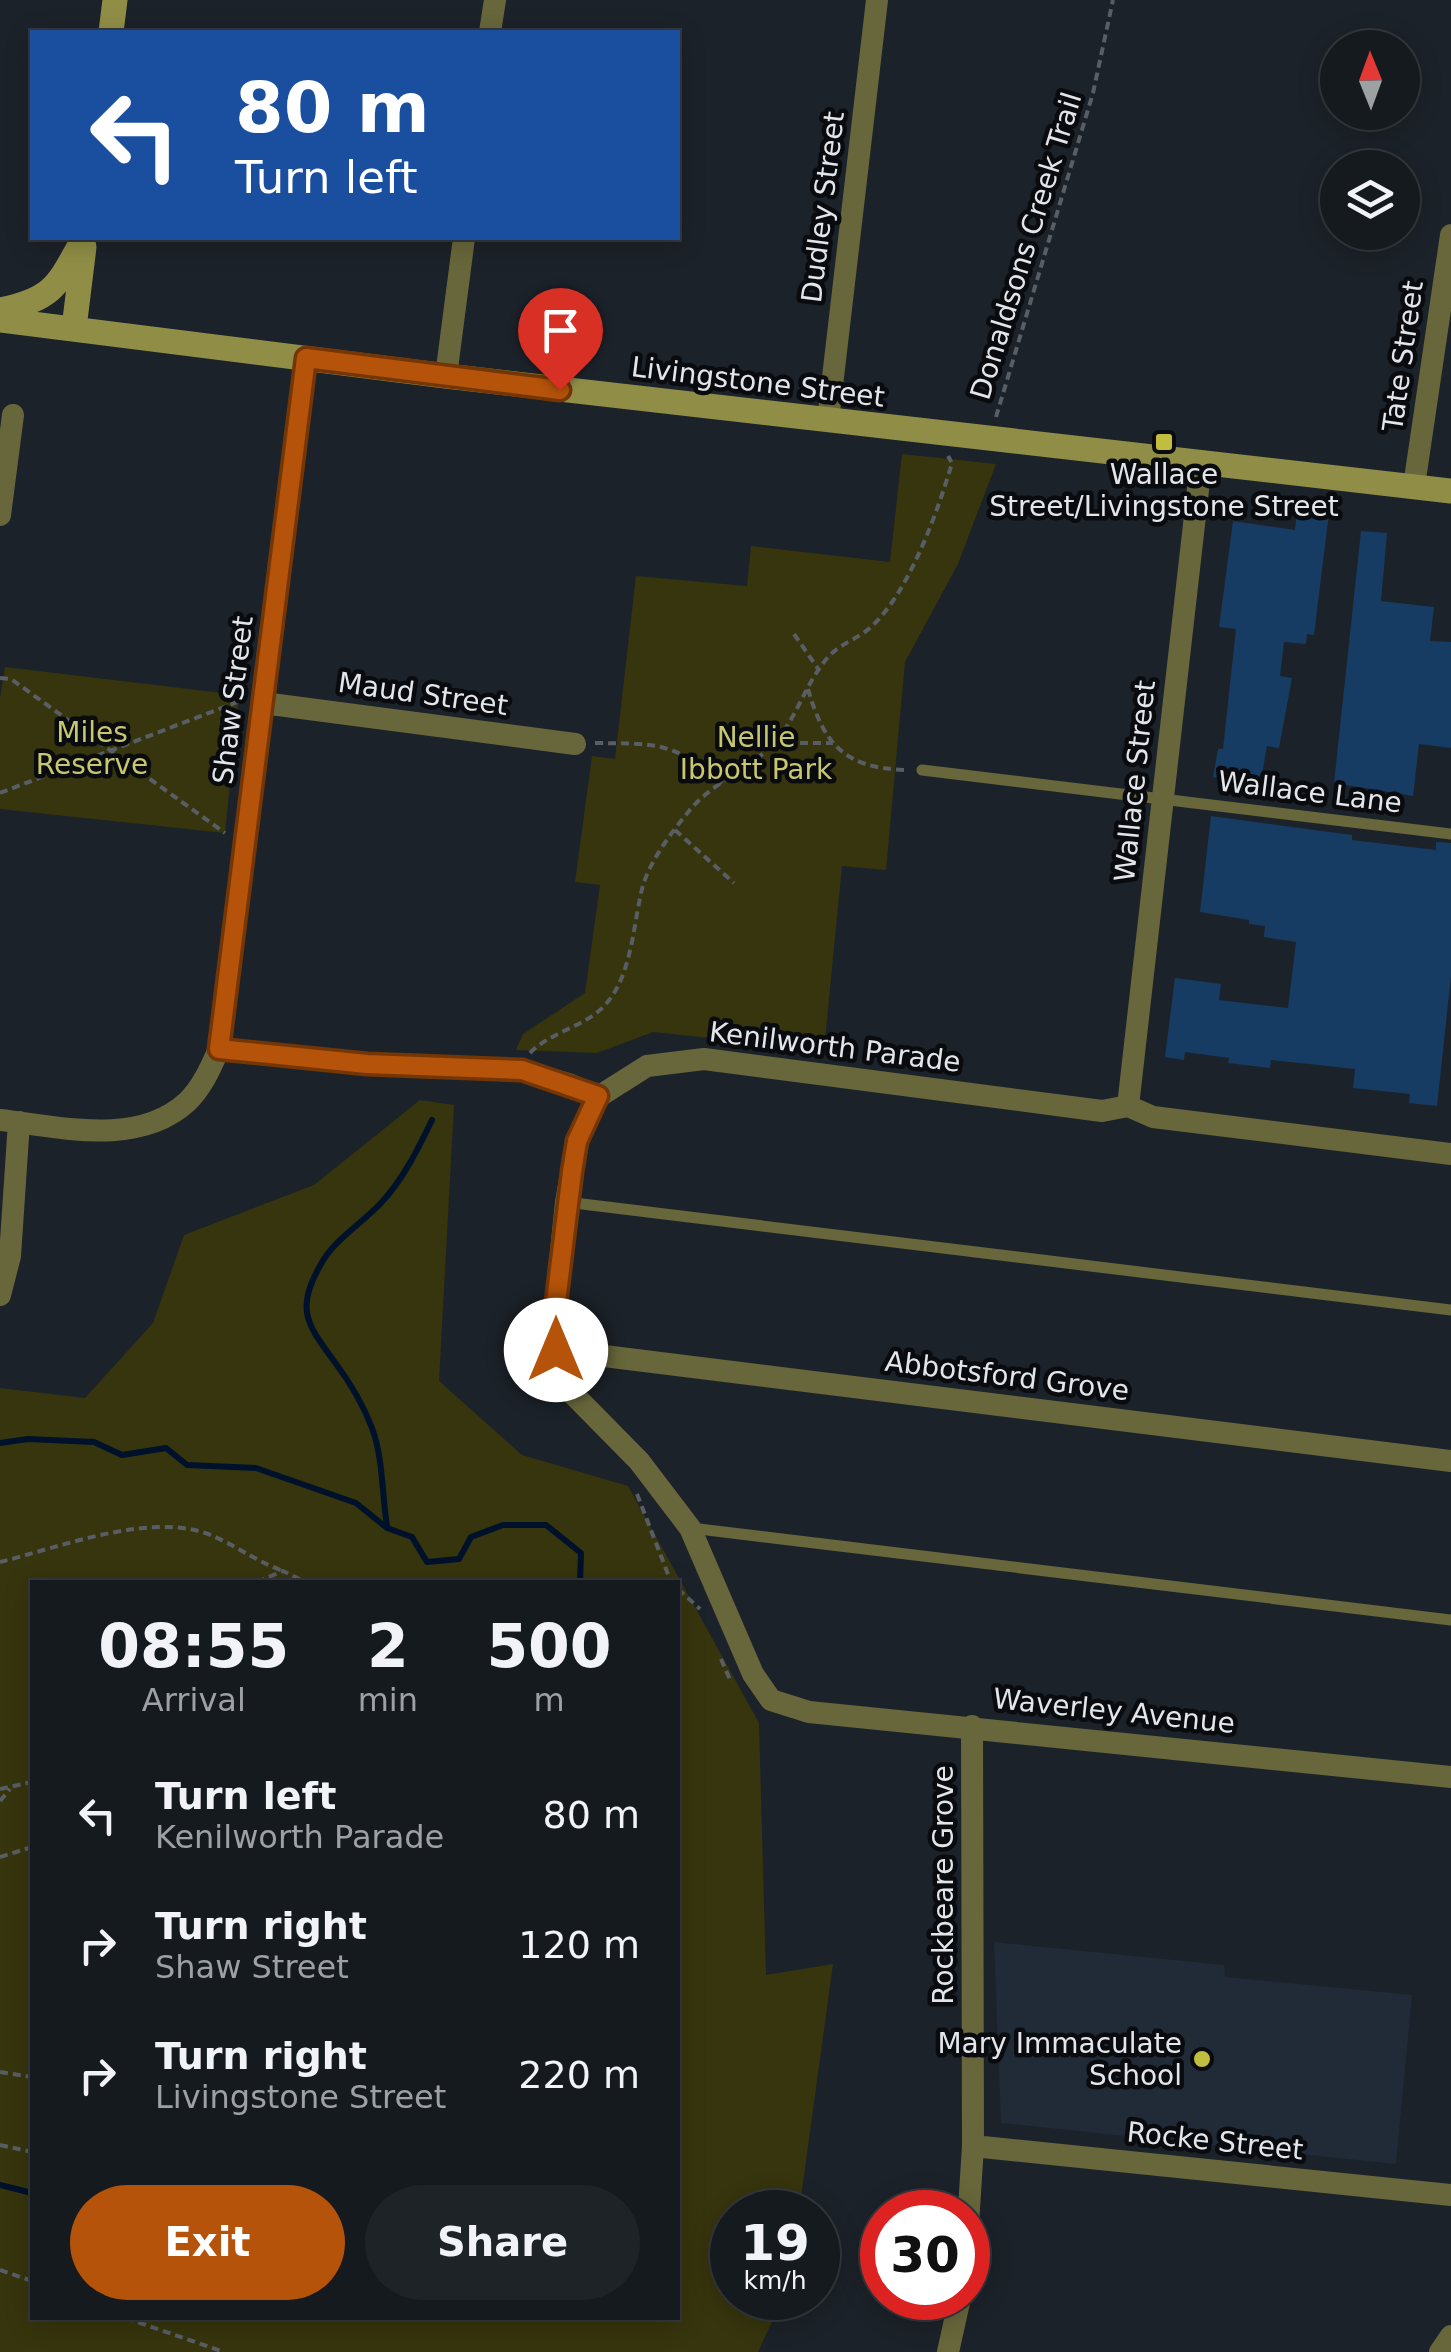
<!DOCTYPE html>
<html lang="en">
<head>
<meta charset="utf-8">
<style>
	:root { --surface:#151a1f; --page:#1e2328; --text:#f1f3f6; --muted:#9da1a4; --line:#34383d; --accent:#b45309 }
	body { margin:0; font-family:"DejaVu Sans",sans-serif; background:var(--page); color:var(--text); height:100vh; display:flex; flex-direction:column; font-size:38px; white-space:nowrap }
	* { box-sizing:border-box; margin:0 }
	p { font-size:32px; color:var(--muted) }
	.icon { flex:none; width:55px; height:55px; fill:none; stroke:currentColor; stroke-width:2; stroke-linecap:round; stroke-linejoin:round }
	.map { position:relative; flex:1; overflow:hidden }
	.side { position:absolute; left:30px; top:1580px; width:650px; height:740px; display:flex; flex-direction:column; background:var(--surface); border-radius:0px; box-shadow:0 5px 25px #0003,0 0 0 2px var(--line) }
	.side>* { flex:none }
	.top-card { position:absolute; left:30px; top:30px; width:650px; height:210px; border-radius:0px; box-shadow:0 5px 25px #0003,0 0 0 2px var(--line); background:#1a4fa0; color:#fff; overflow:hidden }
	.needle { width:65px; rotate:359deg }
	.buttons { position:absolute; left:1320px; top:30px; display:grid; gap:20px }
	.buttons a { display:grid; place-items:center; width:100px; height:100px; border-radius:50%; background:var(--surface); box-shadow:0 5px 25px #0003,0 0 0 2px var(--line); font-size:50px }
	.speed { position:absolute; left:710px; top:2190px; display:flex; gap:20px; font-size:50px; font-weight:700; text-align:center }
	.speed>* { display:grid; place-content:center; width:130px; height:130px; border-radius:50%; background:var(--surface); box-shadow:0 5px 25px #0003,0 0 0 2px var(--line); line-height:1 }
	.speed small { font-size:25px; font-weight:400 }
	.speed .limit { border:15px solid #d22; background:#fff; color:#111 }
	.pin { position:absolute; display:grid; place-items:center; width:85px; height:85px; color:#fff; margin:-102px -42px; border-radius:50% 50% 50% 0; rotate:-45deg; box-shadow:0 0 10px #0007 }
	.pin .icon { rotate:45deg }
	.me { position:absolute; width:110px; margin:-55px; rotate:0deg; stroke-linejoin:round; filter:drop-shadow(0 0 8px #0008) }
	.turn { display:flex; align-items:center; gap:35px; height:210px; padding:0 40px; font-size:45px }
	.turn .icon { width:130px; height:130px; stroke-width:2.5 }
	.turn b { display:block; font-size:70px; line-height:85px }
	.eta { display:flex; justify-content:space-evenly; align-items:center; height:170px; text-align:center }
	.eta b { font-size:60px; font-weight:700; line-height:70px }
	.cta { display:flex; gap:20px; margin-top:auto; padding:20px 40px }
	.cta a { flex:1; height:115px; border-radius:60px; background:var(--accent); color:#fff; font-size:40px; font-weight:700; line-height:115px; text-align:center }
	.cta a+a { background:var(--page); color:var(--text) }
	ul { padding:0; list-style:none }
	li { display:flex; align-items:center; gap:30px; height:130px; padding:0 40px }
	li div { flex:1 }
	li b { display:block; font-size:38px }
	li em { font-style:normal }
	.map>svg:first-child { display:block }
</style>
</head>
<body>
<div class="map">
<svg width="1451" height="2352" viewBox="0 0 1451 2352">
	<rect width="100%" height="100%" fill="#1c2229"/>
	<path fill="#202b37" d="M994,1942l230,23 1,12 187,18 -16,169 -395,-41z"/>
	<path fill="#36350d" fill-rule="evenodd" d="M902,454l94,10 -38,100 -53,98 -19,208 -44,-4 -18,184 -171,-18 -56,21 -81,-3 7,-16 62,-41 15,-108 -25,-3 17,-126 23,3 21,-183 111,10 4,-40 139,16z
		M5,667l234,28 -14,138 -225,-24v-111z
		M420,1100l34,5 -15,276 83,74 106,31 131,237 7,252 67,-11 -34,248h-67v86h51l-25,54h-758v-964l85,10 68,-75 31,-88 130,-50zM32,1582h646v736h-646z"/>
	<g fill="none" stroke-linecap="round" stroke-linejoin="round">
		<path stroke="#00112c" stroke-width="6" d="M0,1443l28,-4 66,3 28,13 44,-7 21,17 69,3 100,35 31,25 25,9 15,25 32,-3 12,-22 32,-12h43l35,28 -1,29
			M387,1526c-5,-31 -4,-69 -15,-98 -9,-24 -23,-47 -38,-67 -27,-37 -39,-51 -13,-97 12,-23 41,-41 59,-60 23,-24 38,-55 52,-84
			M0,2185l32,8"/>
	</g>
	<path fill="#163c63" d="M1297,510l32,3 -15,122 -7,-1 -1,10 -22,-2 -4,34 12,2 -13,70 -12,-2 -7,40 -47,-9 5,-28h5l13,-120 -17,-2 14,-106 62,9z
		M1361,531l26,2 -6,68 53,6 -4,34 21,1v106l-32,-4 -6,52 -79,-13z
		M1211,816l141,19v5l84,10v-8l15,1v133l-14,130 -28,-3 1,-9 -57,-6 2,-19 -84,-9 -1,8 -42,-5 1,-5 -44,-6 -1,8 -19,-3 10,-79 46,6 -2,16 69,8 8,-66 -32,-5 1,-11 -16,-2v-4l-49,-8z"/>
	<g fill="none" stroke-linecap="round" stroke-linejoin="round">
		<path stroke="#585e64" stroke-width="4" stroke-dasharray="8 5" stroke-linecap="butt" d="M996,417l97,-324 20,-93
			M794,634l25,36
			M0,678l11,1 214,154
			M808,689c16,56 37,79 97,81
			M595,743c63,1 78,-2 128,41
			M774,743h59
			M0,793l240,-92
			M675,830l59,53
			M530,1053c21,-22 56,-26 76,-49 26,-30 27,-78 36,-115 7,-27 29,-56 47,-78 20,-25 53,-39 77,-60 30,-26 37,-66 63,-95 12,-13 31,-18 43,-30 37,-34 66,-115 80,-163l-4,-7
			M637,1494l34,88
			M0,1562c61,-15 154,-52 213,-26 25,11 43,25 70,35
			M257,1582l26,-11 22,11
			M678,1589l22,20
			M721,1659l10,23
			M0,1789l32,-7
			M0,1801l10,-12
			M0,1857l32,-10
			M0,2072l32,5
			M0,2145l32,7
			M0,2270l32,11
			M126,2318l98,34"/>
		<path stroke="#68673b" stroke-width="11" d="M922,770l529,64
			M566,1202l885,108
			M691,1528l760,92"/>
		<path stroke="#68673b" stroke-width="22" d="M490,32l5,-32
			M446,376l18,-138
			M828,420l49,-420
			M1414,486l37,-251
			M0,515l13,-100
			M263,703l312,41
			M219,1049l148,15 155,7 47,13 29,13
			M598,1097l-21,44 -11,61 -11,108 1,40 14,41 69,70 51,67 63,146 18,26 38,12 642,65
			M598,1097l49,-31 57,-7 398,52 26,-5 25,11 298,37
			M1128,1106l73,-643
			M0,1120c60,7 138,27 187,-18 15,-14 24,-35 32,-53l87,-690
			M0,1295l10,-39 9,-134
			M556,1350l895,111
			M973,2146l478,49
			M968,2224l5,-78 -1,-420
			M948,2352l12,-54
			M1440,2352l11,-16"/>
		<path stroke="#908e46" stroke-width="25" d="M111,32l4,-32
			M0,310c55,-11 58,-26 84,-72
			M0,320l446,56 1005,115
			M74,328l10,-81"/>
	</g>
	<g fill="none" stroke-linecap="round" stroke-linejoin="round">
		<g stroke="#753606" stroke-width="25">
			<path id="route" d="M556,1350l-1,-40 17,-138 5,-31 21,-45 -76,-26 -155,-6 -148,-15 87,-691 254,32"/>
		</g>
		<use href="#route" stroke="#b45309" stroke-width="18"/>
	</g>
	<g fill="#c1bd3f" stroke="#090b0e" stroke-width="4">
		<rect x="1154" y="432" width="20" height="20" rx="5"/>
		<circle cx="1202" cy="2059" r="10"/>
	</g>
	<g text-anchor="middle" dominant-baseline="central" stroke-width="9" stroke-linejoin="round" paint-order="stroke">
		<g font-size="28" fill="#e2e6eb" stroke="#090b0e">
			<text transform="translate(823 207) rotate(-83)">Dudley Street</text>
			<text transform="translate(1026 246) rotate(-73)">Donaldsons Creek Trail</text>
			<text transform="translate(1403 356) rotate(-82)">Tate Street</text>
			<text transform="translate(758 382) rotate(7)">Livingstone Street</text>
			<text transform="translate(423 694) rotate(8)">Maud Street</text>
			<text transform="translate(233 700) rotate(-83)">Shaw Street</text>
			<text transform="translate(1135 781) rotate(-84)">Wallace Street</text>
			<text transform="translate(1310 792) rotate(7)">Wallace Lane</text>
			<text transform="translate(835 1047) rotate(7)">Kenilworth Parade</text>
			<text transform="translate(1007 1376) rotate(7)">Abbotsford Grove</text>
			<text transform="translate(1114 1711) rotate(6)">Waverley Avenue</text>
			<text transform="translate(943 1885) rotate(-90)">Rockbeare Grove</text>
			<text transform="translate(1215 2141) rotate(6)">Rocke Street</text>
		</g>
		<g font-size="28" fill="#e2e6eb" stroke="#090b0e">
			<text x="1164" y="474">Wallace<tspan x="1164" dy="32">Street/Livingstone Street</tspan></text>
			<text x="1182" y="2043" text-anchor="end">Mary Immaculate<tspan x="1182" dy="32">School</tspan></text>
		</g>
		<g font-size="28" fill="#c8c66f" stroke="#090b0e">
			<text x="92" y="732">Miles<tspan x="92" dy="32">Reserve</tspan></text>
			<text x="756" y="737">Nellie<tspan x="756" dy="32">Ibbott Park</tspan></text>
		</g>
	</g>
</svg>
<div class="buttons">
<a><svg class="needle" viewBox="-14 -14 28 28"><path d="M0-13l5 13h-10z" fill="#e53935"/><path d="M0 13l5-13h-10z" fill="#9da1a4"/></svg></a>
<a><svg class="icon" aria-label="layers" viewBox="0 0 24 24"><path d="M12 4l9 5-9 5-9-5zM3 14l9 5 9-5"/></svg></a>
</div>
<div class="speed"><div>19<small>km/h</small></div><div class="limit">30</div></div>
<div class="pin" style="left:560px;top:390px;background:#d93025"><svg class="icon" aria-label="arrive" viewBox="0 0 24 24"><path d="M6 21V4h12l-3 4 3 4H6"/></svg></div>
<svg class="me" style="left:556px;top:1350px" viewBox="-20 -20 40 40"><circle r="19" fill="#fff"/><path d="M0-13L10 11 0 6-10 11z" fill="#b45309"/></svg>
<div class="top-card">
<div class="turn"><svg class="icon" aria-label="left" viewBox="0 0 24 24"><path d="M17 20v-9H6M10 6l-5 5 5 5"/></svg><div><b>80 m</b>Turn left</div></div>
</div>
<section class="side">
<div class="eta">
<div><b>08:55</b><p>Arrival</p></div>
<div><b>2</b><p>min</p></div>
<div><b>500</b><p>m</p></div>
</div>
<ul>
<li><svg class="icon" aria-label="left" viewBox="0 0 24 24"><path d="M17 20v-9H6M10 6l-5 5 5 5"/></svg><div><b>Turn left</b><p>Kenilworth Parade</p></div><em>80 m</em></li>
<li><svg class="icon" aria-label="right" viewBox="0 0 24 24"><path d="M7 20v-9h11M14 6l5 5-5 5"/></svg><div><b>Turn right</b><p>Shaw Street</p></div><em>120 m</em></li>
<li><svg class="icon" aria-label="right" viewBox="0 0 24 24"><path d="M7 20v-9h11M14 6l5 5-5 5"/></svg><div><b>Turn right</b><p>Livingstone Street</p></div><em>220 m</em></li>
</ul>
<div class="cta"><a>Exit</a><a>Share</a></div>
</section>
</div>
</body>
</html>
